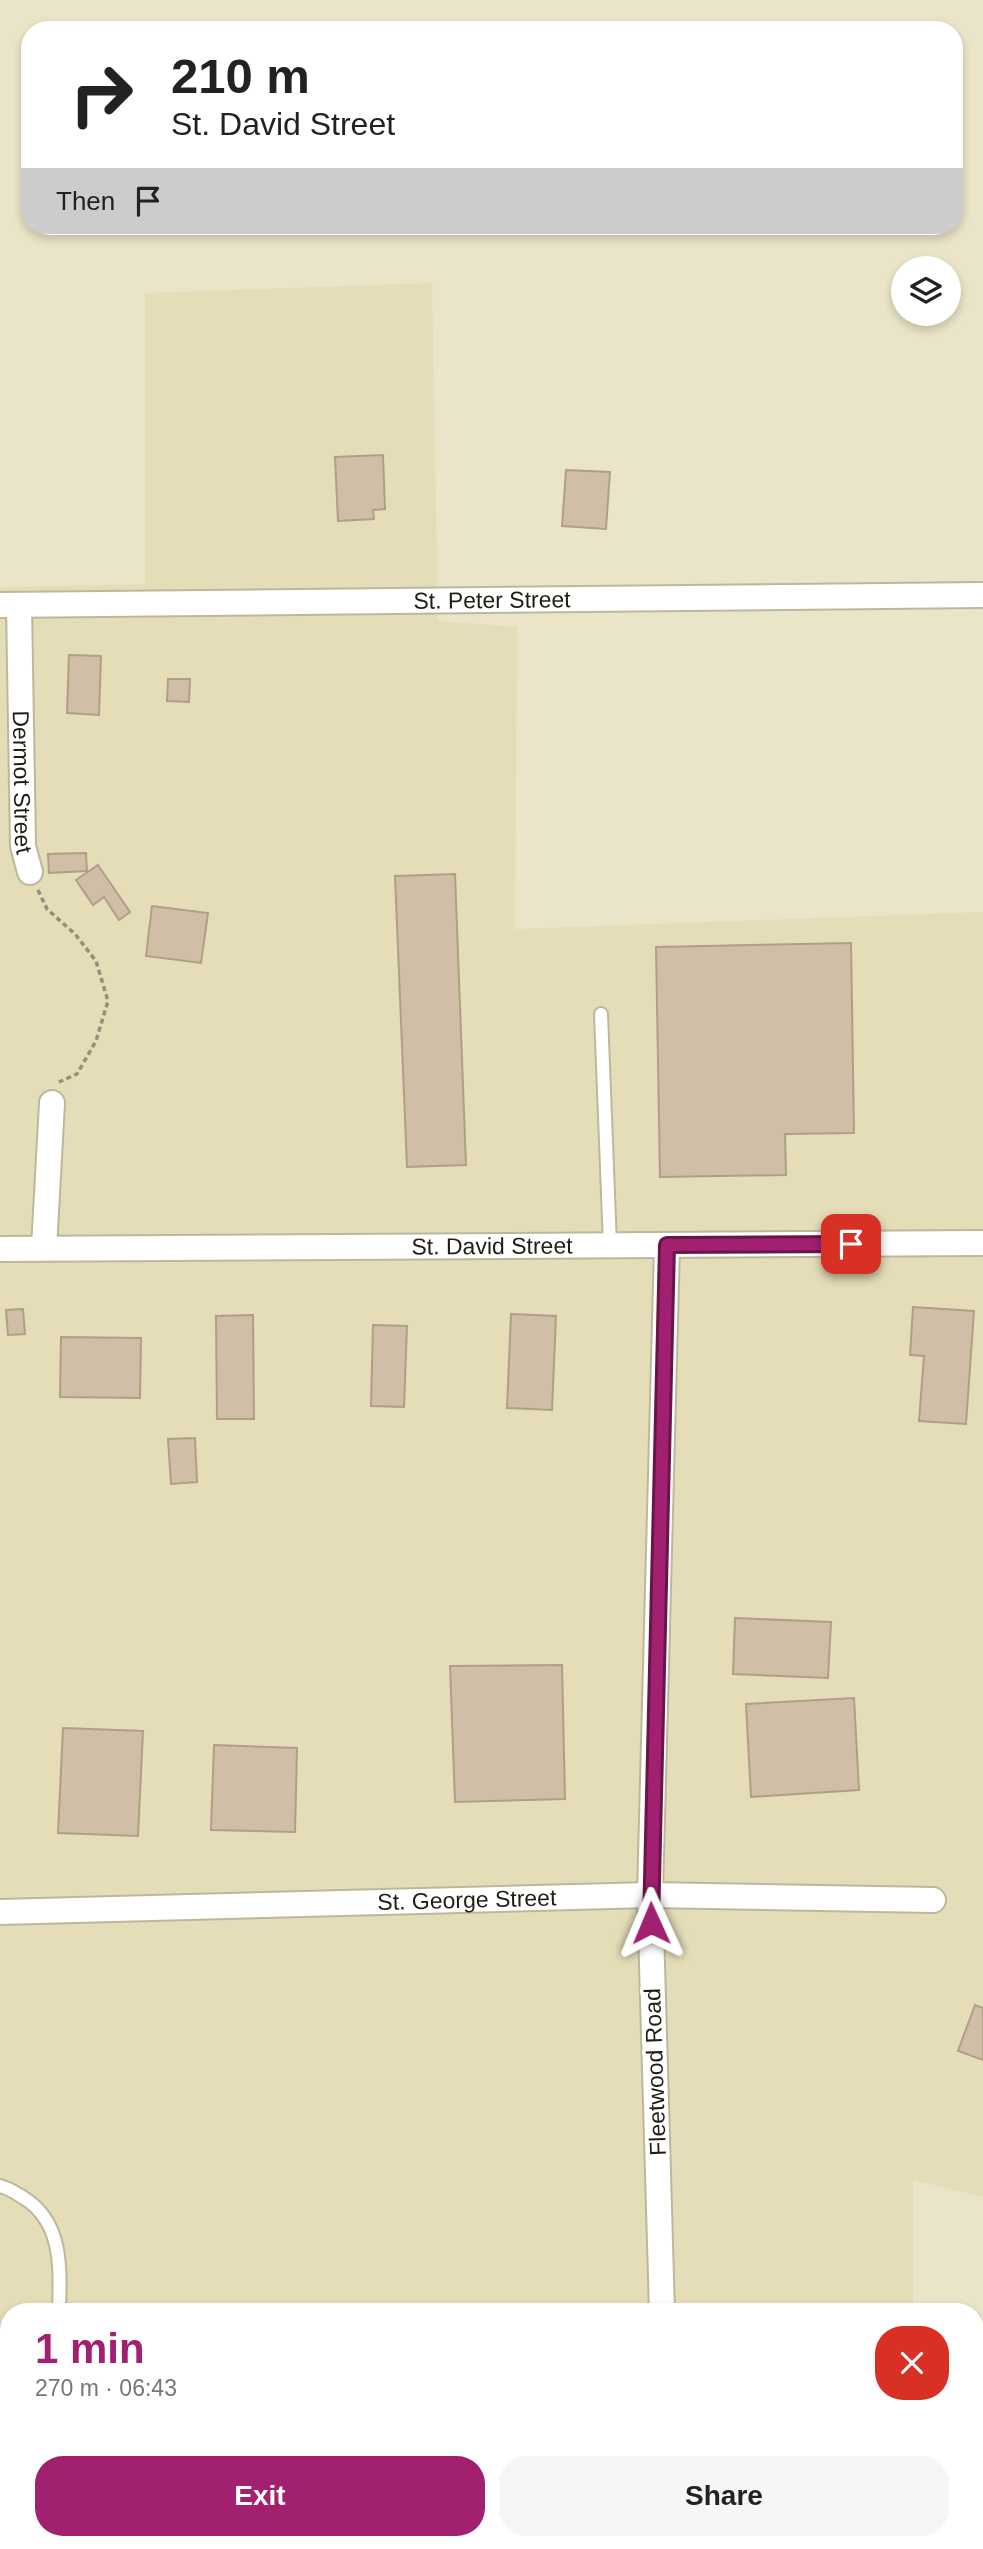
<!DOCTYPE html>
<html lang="en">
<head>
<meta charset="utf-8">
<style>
	:root { --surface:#fff; --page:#f6f6f6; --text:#222; --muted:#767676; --accent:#a12070 }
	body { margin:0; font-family:Arial,sans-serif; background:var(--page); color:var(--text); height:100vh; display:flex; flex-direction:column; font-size:26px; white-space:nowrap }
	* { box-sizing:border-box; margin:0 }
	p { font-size:23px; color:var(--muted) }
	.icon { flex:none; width:38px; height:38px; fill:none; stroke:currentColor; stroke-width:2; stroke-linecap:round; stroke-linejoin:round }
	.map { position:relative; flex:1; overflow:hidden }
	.drawer { position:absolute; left:0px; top:2303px; width:984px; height:247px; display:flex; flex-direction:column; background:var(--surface); border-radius:28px 28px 0 0; box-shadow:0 4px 10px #0003 }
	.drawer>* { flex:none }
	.guide { position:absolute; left:21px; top:21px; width:942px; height:214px; border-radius:28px; box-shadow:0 4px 10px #0003; background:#fff; color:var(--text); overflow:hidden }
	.tools { position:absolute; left:891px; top:256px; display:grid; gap:14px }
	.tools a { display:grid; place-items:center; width:70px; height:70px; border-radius:50%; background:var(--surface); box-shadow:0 4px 10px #0003; font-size:35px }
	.pin { position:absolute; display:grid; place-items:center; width:60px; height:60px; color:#fff; margin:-30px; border-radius:14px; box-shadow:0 4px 10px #0006 }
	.me { position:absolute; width:77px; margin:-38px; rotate:359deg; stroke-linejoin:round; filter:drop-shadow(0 0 5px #0008) }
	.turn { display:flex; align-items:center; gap:24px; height:147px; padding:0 35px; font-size:32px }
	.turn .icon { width:91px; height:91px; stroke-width:2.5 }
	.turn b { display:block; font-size:49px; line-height:60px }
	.then { display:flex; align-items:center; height:66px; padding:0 35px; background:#0003; gap:14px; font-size:26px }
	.round { display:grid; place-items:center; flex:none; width:74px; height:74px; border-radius:28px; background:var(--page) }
	.summary { display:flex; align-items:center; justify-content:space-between; height:119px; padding:0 35px }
	h1 { font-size:42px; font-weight:600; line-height:52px; color:var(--accent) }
	.primary-button { display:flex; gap:14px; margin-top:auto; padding:14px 35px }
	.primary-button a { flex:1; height:80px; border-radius:28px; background:var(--accent); color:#fff; font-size:28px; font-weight:600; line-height:80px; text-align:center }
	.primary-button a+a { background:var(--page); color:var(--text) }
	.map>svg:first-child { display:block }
</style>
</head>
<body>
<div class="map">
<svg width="983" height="2549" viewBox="0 0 983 2549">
	<rect width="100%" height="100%" fill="#eae5c8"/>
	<path fill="#e4ddb8" d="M432,283l6,338 79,6 -2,302 468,-17v1285l-70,-17v132h-904v229h777v8h-786v-1962l145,-3v-291z"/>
	<path fill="#d0bfa6" stroke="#b09f87" stroke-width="2" d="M383,455l2,54 -12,1 1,9 -36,2 -3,-64z
		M566,470l44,2 -4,57 -44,-3z
		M69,655l32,1 -2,59 -32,-2z
		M168,679h22l-1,23 -22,-1z
		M86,853l1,18 -38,2 -1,-19z
		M98,865l32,47 -11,8 -15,-23 -11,8 -17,-25z
		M455,874l11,291 -59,2 -12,-291z
		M152,906l56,7 -7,50 -55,-7z
		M851,943l3,190 -69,1 1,41 -126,2 -4,-230z
		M913,1307l61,4 -8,113 -47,-3 5,-65 -14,-1z
		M23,1309l2,25 -17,1 -2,-25z
		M511,1314l45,2 -4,94 -45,-2z
		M253,1315l1,104h-37l-1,-103z
		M373,1325l34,1 -3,81 -33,-1z
		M61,1337l80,1 -1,60 -80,-1z
		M195,1438l2,44 -26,2 -3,-45z
		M735,1618l96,4 -3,56 -95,-4z
		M562,1665l3,134 -110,3 -5,-136z
		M854,1698l5,92 -108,7 -5,-93z
		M63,1728l80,3 -5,105 -80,-3z
		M214,1745l83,3 -2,84 -84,-2z
		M975,2005l8,3v52l-25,-9z
		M0,2410h9v131h18v8h-27z
		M306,2541h211v8h-211z"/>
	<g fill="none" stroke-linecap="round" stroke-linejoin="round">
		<g stroke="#bdb89c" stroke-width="16">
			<path id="lane" d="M601,1014l9,231
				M0,2186c9,2 16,7 24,12 40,25 36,73 35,114
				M52,2549v-8"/>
		</g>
		<g stroke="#bdb89c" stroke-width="28">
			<g id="street">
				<path id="s1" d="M0,605l983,-10"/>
				<path id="s2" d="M19,605l4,241 7,26"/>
				<path d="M44,1248l8,-145"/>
				<path id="s3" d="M0,1249l983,-6"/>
				<path id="s4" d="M0,1912l650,-17 283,5"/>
				<path d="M662,2312l-12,-417 17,-650"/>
				<path d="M668,2541l1,8"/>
			</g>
		</g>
		<path stroke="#94907b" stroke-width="3.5" stroke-dasharray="5 3.5" stroke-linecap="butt" d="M38,890l9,19 28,25 21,27 12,40 -12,40 -19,33 -18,8"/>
		<use href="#lane" stroke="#fff" stroke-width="12"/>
		<use href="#street" stroke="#fff" stroke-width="24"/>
	</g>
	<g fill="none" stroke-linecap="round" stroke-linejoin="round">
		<g stroke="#691549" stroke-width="18">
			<path id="route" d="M651,1923l16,-678 184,-1"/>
		</g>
		<use href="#route" stroke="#a12070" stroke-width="12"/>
	</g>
	<g text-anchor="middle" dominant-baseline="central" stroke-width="7" stroke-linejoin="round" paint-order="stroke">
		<g font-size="23" fill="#201e13" stroke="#fff">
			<text stroke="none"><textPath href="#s1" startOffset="492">St. Peter Street</textPath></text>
			<text stroke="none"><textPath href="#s2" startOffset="177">Dermot Street</textPath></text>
			<text stroke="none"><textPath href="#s3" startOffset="492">St. David Street</textPath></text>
			<text stroke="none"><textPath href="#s4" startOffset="467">St. George Street</textPath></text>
			<text transform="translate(655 2072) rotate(-92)">Fleetwood Road</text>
		</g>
	</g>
</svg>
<div class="tools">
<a><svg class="icon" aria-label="layers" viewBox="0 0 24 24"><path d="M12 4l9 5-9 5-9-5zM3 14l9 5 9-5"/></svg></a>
</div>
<div class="pin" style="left:851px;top:1244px;background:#d93025"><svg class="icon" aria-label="arrive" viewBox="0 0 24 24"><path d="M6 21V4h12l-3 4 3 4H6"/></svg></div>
<svg class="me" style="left:651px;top:1923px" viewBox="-20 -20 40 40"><path d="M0-17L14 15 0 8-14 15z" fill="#a12070" stroke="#fff" stroke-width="4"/></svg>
<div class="guide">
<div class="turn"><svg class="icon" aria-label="right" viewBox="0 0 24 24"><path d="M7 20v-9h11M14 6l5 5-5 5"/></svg><div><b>210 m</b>St. David Street</div></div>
<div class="then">Then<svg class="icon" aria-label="arrive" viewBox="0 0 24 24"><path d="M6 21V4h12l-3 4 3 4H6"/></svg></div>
</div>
<section class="drawer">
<div class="summary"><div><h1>1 min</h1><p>270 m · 06:43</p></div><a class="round" style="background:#d93025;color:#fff"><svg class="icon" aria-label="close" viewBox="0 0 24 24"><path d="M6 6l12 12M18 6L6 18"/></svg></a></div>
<div class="primary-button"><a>Exit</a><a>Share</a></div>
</section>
</div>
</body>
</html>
